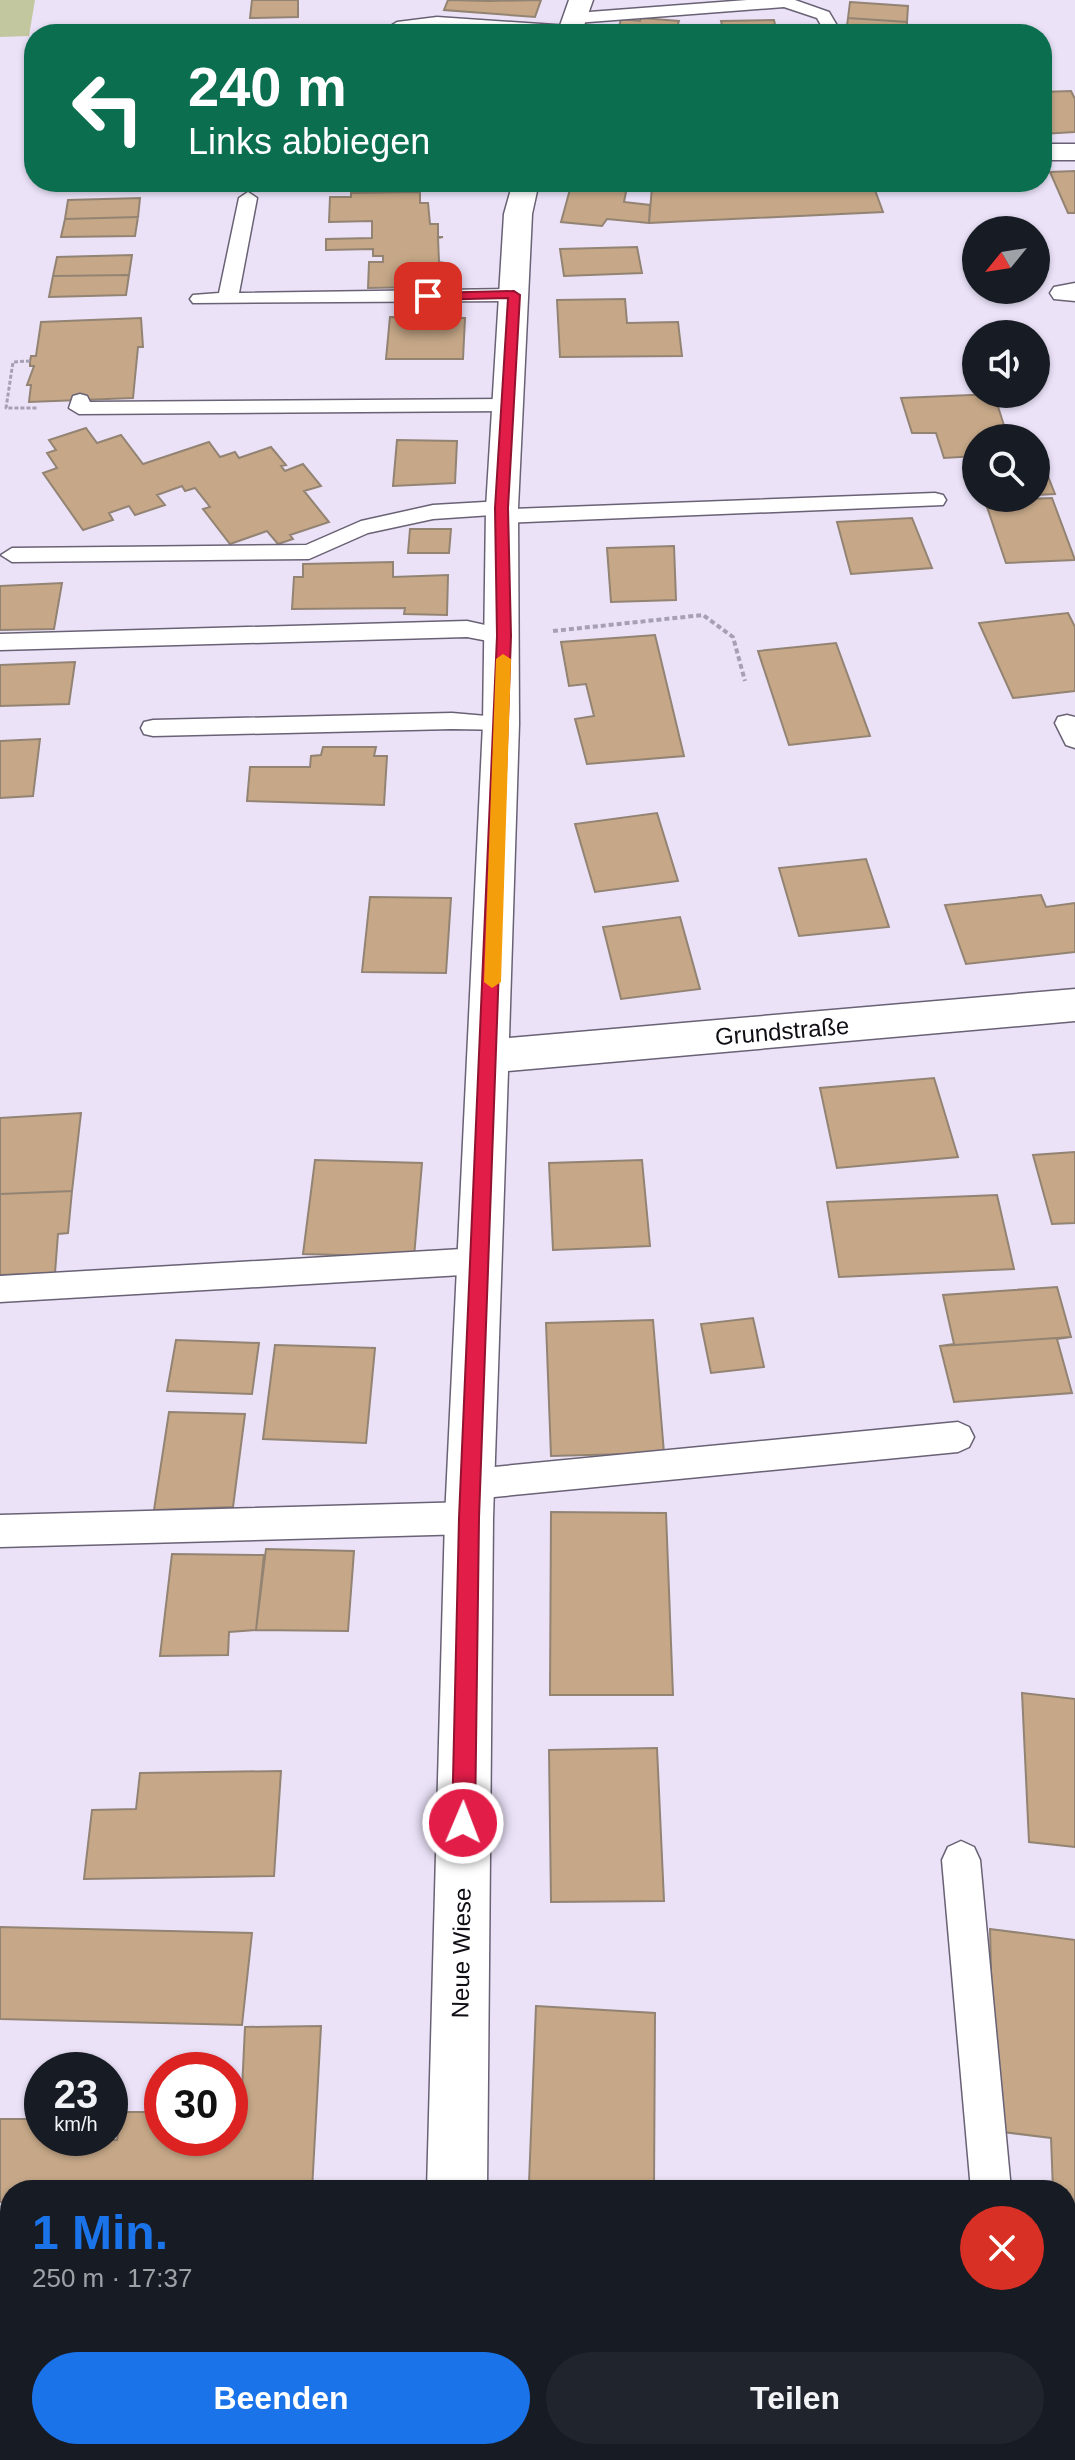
<!DOCTYPE html>
<html lang="de">
<head>
<meta charset="utf-8">
<style>
	:root { --surface:#171b24; --page:#20242c; --text:#f1f3f6; --muted:#9ea1a6; --accent:#1a73e8 }
	body { margin:0; font-family:Arial,sans-serif; background:var(--page); color:var(--text); height:100vh; display:flex; flex-direction:column; font-size:30px; white-space:nowrap }
	* { box-sizing:border-box; margin:0 }
	p { font-size:26px; color:var(--muted) }
	.icon { flex:none; width:44px; height:44px; fill:none; stroke:currentColor; stroke-width:2; stroke-linecap:round; stroke-linejoin:round }
	.map { position:relative; flex:1; overflow:hidden }
	.details { position:absolute; left:0px; top:2180px; width:1076px; height:280px; display:flex; flex-direction:column; background:var(--surface); border-radius:32px 32px 0 0; box-shadow:0 2px 6px #0004 }
	.details>* { flex:none }
	.top-card { position:absolute; left:24px; top:24px; width:1028px; height:168px; border-radius:32px; box-shadow:0 2px 6px #0004; background:#0b6e4f; color:#fff; overflow:hidden }
	.needle { width:52px; rotate:240deg }
	.buttons { position:absolute; left:962px; top:216px; display:grid; gap:16px }
	.buttons a { display:grid; place-items:center; width:88px; height:88px; border-radius:50%; background:var(--surface); box-shadow:0 2px 6px #0004; font-size:40px }
	.speed { position:absolute; left:24px; top:2052px; display:flex; gap:16px; font-size:40px; font-weight:700; text-align:center }
	.speed>* { display:grid; place-content:center; width:104px; height:104px; border-radius:50%; background:var(--surface); box-shadow:0 2px 6px #0004; line-height:1 }
	.speed small { font-size:20px; font-weight:400 }
	.speed .limit { border:12px solid #d22; background:#fff; color:#111 }
	.pin { position:absolute; display:grid; place-items:center; width:68px; height:68px; color:#fff; margin:-34px; border-radius:16px; box-shadow:0 4px 12px #0006 }
	.me { position:absolute; width:88px; margin:-44px; rotate:1deg; stroke-linejoin:round; filter:drop-shadow(0 0 6px #0008) }
	.turn { display:flex; align-items:center; gap:28px; height:168px; padding:0 32px; font-size:36px }
	.turn .icon { width:104px; height:104px; stroke-width:2.5 }
	.turn b { display:block; font-size:56px; line-height:68px }
	.round { display:grid; place-items:center; flex:none; width:84px; height:84px; border-radius:42px; background:var(--page) }
	.headline { display:flex; align-items:center; justify-content:space-between; height:136px; padding:0 32px }
	h1 { font-size:48px; font-weight:700; line-height:60px; color:var(--accent) }
	.button { display:flex; gap:16px; margin-top:auto; padding:16px 32px }
	.button a { flex:1; height:92px; border-radius:48px; background:var(--accent); color:#fff; font-size:32px; font-weight:700; line-height:92px; text-align:center }
	.button a+a { background:var(--page); color:var(--text) }
	.map>svg:first-child { display:block }
</style>
</head>
<body>
<div class="map">
<svg width="1075" height="2460" viewBox="0 0 1075 2460">
	<rect width="100%" height="100%" fill="#ebe2f8"/>
	<path fill="#c2c7a0" d="M0,0h35l-6,36 -29,1z"/>
	<path fill="#c6a888" stroke="#938373" stroke-width="2" d="M252,0h46v17l-48,1z
		M448,0l41,1 52,-1 -6,17 -91,-7z
		M850,2l58,4 -1,16 -59,-4z
		M641,18l38,3 -4,12 6,1h-64l4,-15 19,2z
		M848,18l59,4v12h-61z
		M774,20l3,14h-53l-3,-13z
		M437,26l42,2 51,4 -96,2z
		M1071,91l4,8v33l-33,2v-42z
		M1075,171v42h-7l-18,-41z
		M572,182h56l-4,20 26,3 -1,18 -42,-4 -5,7 -41,-4z
		M755,182h117l11,30 -234,11 3,-36z
		M420,192v11h8l2,21h8v13h5l-5,1 1,24 6,1h-18v11h-8v13l-51,1 1,-26h14v-6h-10v-7l-47,1v-11l46,-1v-17l-43,1 1,-25h21v-4z
		M140,198l-2,19 -73,2 3,-19z
		M138,217l-3,19 -74,1 4,-18z
		M637,247l5,26 -78,3 -4,-27z
		M132,255l-3,20 -76,1 4,-19z
		M129,275l-3,20 -77,2 4,-21z
		M625,299l2,24 51,-1 4,34 -122,1 -3,-57z
		M390,317l75,1 -2,41h-77z
		M141,318l2,29h-5l-5,51 -104,4 2,-17h-4l7,-19h-4v-5l1,-5h5l5,-34z
		M994,394l14,44h-32v18l-32,2 -8,-25h-24l-11,-35z
		M86,428l11,15 24,-8 22,29 66,-22 11,15 15,-5 4,6 32,-11 15,18 -5,1 4,5 18,-7 18,22 -17,5 25,31 -39,13 3,4 -15,5 -11,-13 -37,13 -27,-35 7,-2 -15,-19 -10,3 -3,-5 -25,9 8,10 -30,10 -6,-9 -20,7 4,7 -30,10 -40,-57 14,-5 -10,-15 9,-3 -7,-10z
		M397,440l60,1 -2,42 -62,3z
		M1036,469h9l10,25 -19,1z
		M1052,498l23,62 -69,3 -21,-62z
		M912,518l20,50 -81,6 -14,-52z
		M410,529h41l-2,24h-41z
		M674,546l2,54 -65,2 -4,-54z
		M393,562v15l55,-2 -1,40 -43,-1 1,-6 -113,1 2,-32h9v-13z
		M62,583l-8,46 -54,1v-44z
		M1068,613l7,14v64l-62,7 -34,-75z
		M655,635l29,121 -97,8 -12,-45 19,-3 -8,-32 -17,2 -8,-44z
		M836,643l34,93 -81,9 -31,-94z
		M75,662l-6,42 -69,2v-41z
		M40,739l-7,57 -33,2v-57z
		M323,747h53l-2,9h13l-3,49 -137,-4 3,-34h60l1,-11 10,-1z
		M657,813l21,68 -83,11 -20,-68z
		M866,859l23,68 -90,9 -20,-68z
		M1041,895l5,12 29,-4v49l-109,12 -21,-59z
		M370,897l81,1 -5,75 -84,-1z
		M680,917l20,72 -79,10 -18,-72z
		M934,1078l24,79 -121,11 -17,-80z
		M81,1113l-9,78 -72,3v-76z
		M1075,1152v71l-23,1 -19,-69z
		M315,1160l107,3 -8,94 -111,-3z
		M642,1160l8,86 -97,4 -4,-87z
		M72,1191l-4,42 -10,1 -3,39 -55,2v-81z
		M997,1195l17,74 -175,8 -12,-75z
		M1057,1287l14,50 -131,9 14,-2 -11,-49z
		M753,1318l11,49 -53,6 -10,-49z
		M653,1320l11,133 -113,3 -5,-133z
		M1071,1337l-14,2 15,54 -118,9 -14,-56z
		M176,1340l83,3 -7,51 -85,-3z
		M275,1345l100,3 -9,95 -103,-4z
		M169,1412l76,2 -12,93 -79,3z
		M551,1512l115,1 7,182h-123z
		M266,1549l88,2 -6,80 -92,-1z
		M172,1554l92,1 -8,75 -27,2 -1,23 -68,1z
		M1022,1693l53,6v148l-46,-5z
		M657,1748l7,153 -113,1 -2,-152z
		M281,1771l-7,105 -190,3 8,-69 44,-1 4,-36z
		M0,1927l252,6 -10,92 -242,-6z
		M990,1929l85,11v274l-9,-1v-23h-13l-2,-52 -56,-7z
		M536,2006l119,7 -1,177 -125,-7z
		M321,2026l-9,164h-302v12h-10v-83h39l3,19 75,2 4,-28h41v26h68v-26l11,-1 4,-84z
		M1066,2300l9,1v159h-24l-1,-10h16z"/>
	<g fill="none" stroke-linecap="round" stroke-linejoin="round">
		<g stroke="#696174" stroke-width="3">
			<path id="service" d="M747,0h48l34,12 13,22h-16l-9,-16 -33,-11 -208,16 -8,-5 8,-5z
				M437,17l133,9 8,5 -2,3c-46,0 -93,-8 -139,-7 -15,0 -37,10 -48,0l8,-5z
				M248,192l9,6 -18,95 275,-4 10,6 -10,6 -321,2 -3,-4 3,-4 26,-2 20,-95z
				M80,394l7,2 3,6 416,-3 10,6 -10,6 -427,3 -10,-6 4,-12z
				M935,493l8,2 3,5 -3,5 -440,18 -8,-2 -3,-6 -59,4 -65,14 -59,26 -297,3 -11,-7 11,-7 294,-3 55,-24 72,-16 69,-4 8,2 2,6z
				M467,621l45,10 4,5 -12,8 -37,-7 -467,13v-16z
				M452,713l58,5 3,6 -3,6 -58,-1 -299,7 -9,-2 -3,-6 3,-6 9,-2z
				M1067,715l8,2v31l-9,-3 -11,-22 3,-6z
				M479,1248l11,4 4,9 -4,9 -11,4 -479,28v-26z
				M958,1422l11,5 5,10 -5,10 -11,5 -485,47 -12,-4 -4,-11 4,-11 12,-4z
				M469,1502l12,5 5,11 -5,11 -12,5 -469,13v-32z
				M961,1841l13,6 6,13 31,330h-40l-29,-330 6,-13z
				M992,2450h44l1,10h-44z"/>
		</g>
		<g stroke="#696174" stroke-width="3">
			<path id="minor" d="M569,0h24l-12,34h-24z
				M1042,144h33v16h-33z
				M513,182h26l-7,32 -14,294 1,216 -10,314 566,-49v32l-567,50 -15,447 -6,672h-60l18,-672 38,-794 3,-216 18,-294z
				M1075,283v18l-21,-2 -4,-6 4,-6z
				M0,2317l10,3v62l-10,-3z
				M330,2450h154v10h-150z"/>
		</g>
		<path stroke="#a7a0b2" stroke-width="3" stroke-dasharray="4 2" stroke-linecap="butt" d="M30,361l-17,1 -7,46h32"/>
		<path stroke="#a7a0b2" stroke-width="4" stroke-dasharray="5 3" stroke-linecap="butt" d="M553,631l150,-16 30,22 12,44"/>
		<use href="#service" fill="#fff" fill-rule="evenodd"/>
		<use href="#minor" fill="#fff" fill-rule="evenodd"/>
	</g>
	<path fill="#e11d48" stroke="#92132f" stroke-width="2" d="M514,291l6,4 -12,213 3,128 -32,882 -4,305 -4,8 -8,3 -7,-3 -4,-8 7,-305 38,-882 -2,-128 13,-210 -80,2 -6,-4 6,-3z"/>
	<path fill="#f59e0b" d="M503,654l8,5 -10,323 -9,6 -8,-6 12,-323z"/>
	<g text-anchor="middle" dominant-baseline="central" stroke-width="8" stroke-linejoin="round" paint-order="stroke">
		<g font-size="24" fill="#100d14" stroke="#fff">
			<text transform="translate(782 1031) rotate(-5)">Grundstraße</text>
			<text transform="translate(461 1953) rotate(-89)">Neue Wiese</text>
		</g>
	</g>
</svg>
<div class="buttons">
<a><svg class="needle" viewBox="-14 -14 28 28"><path d="M0-13l5 13h-10z" fill="#e53935"/><path d="M0 13l5-13h-10z" fill="#9ea1a6"/></svg></a>
<a><svg class="icon" aria-label="sound" viewBox="0 0 24 24"><path d="M4 9h4l5-4v14l-5-4H4zM17 9q2 3 0 6"/></svg></a>
<a><svg class="icon" aria-label="search" viewBox="0 0 24 24"><circle cx="10" cy="10" r="6"/><path d="M15 15l6 6"/></svg></a>
</div>
<div class="speed"><div>23<small>km/h</small></div><div class="limit">30</div></div>
<div class="pin" style="left:428px;top:296px;background:#d93025"><svg class="icon" aria-label="arrive" viewBox="0 0 24 24"><path d="M6 21V4h12l-3 4 3 4H6"/></svg></div>
<svg class="me" style="left:463px;top:1823px" viewBox="-20 -20 40 40"><circle r="17" fill="#e11d48" stroke="#fff" stroke-width="3"/><path d="M0-11L8 9 0 5-8 9z" fill="#fff"/></svg>
<div class="top-card">
<div class="turn"><svg class="icon" aria-label="left" viewBox="0 0 24 24"><path d="M17 20v-9H6M10 6l-5 5 5 5"/></svg><div><b>240 m</b>Links abbiegen</div></div>
</div>
<section class="details">
<div class="headline"><div><h1>1 Min.</h1><p>250 m · 17:37</p></div><a class="round" style="background:#d93025;color:#fff"><svg class="icon" aria-label="close" viewBox="0 0 24 24"><path d="M6 6l12 12M18 6L6 18"/></svg></a></div>
<div class="button"><a>Beenden</a><a>Teilen</a></div>
</section>
</div>
</body>
</html>
